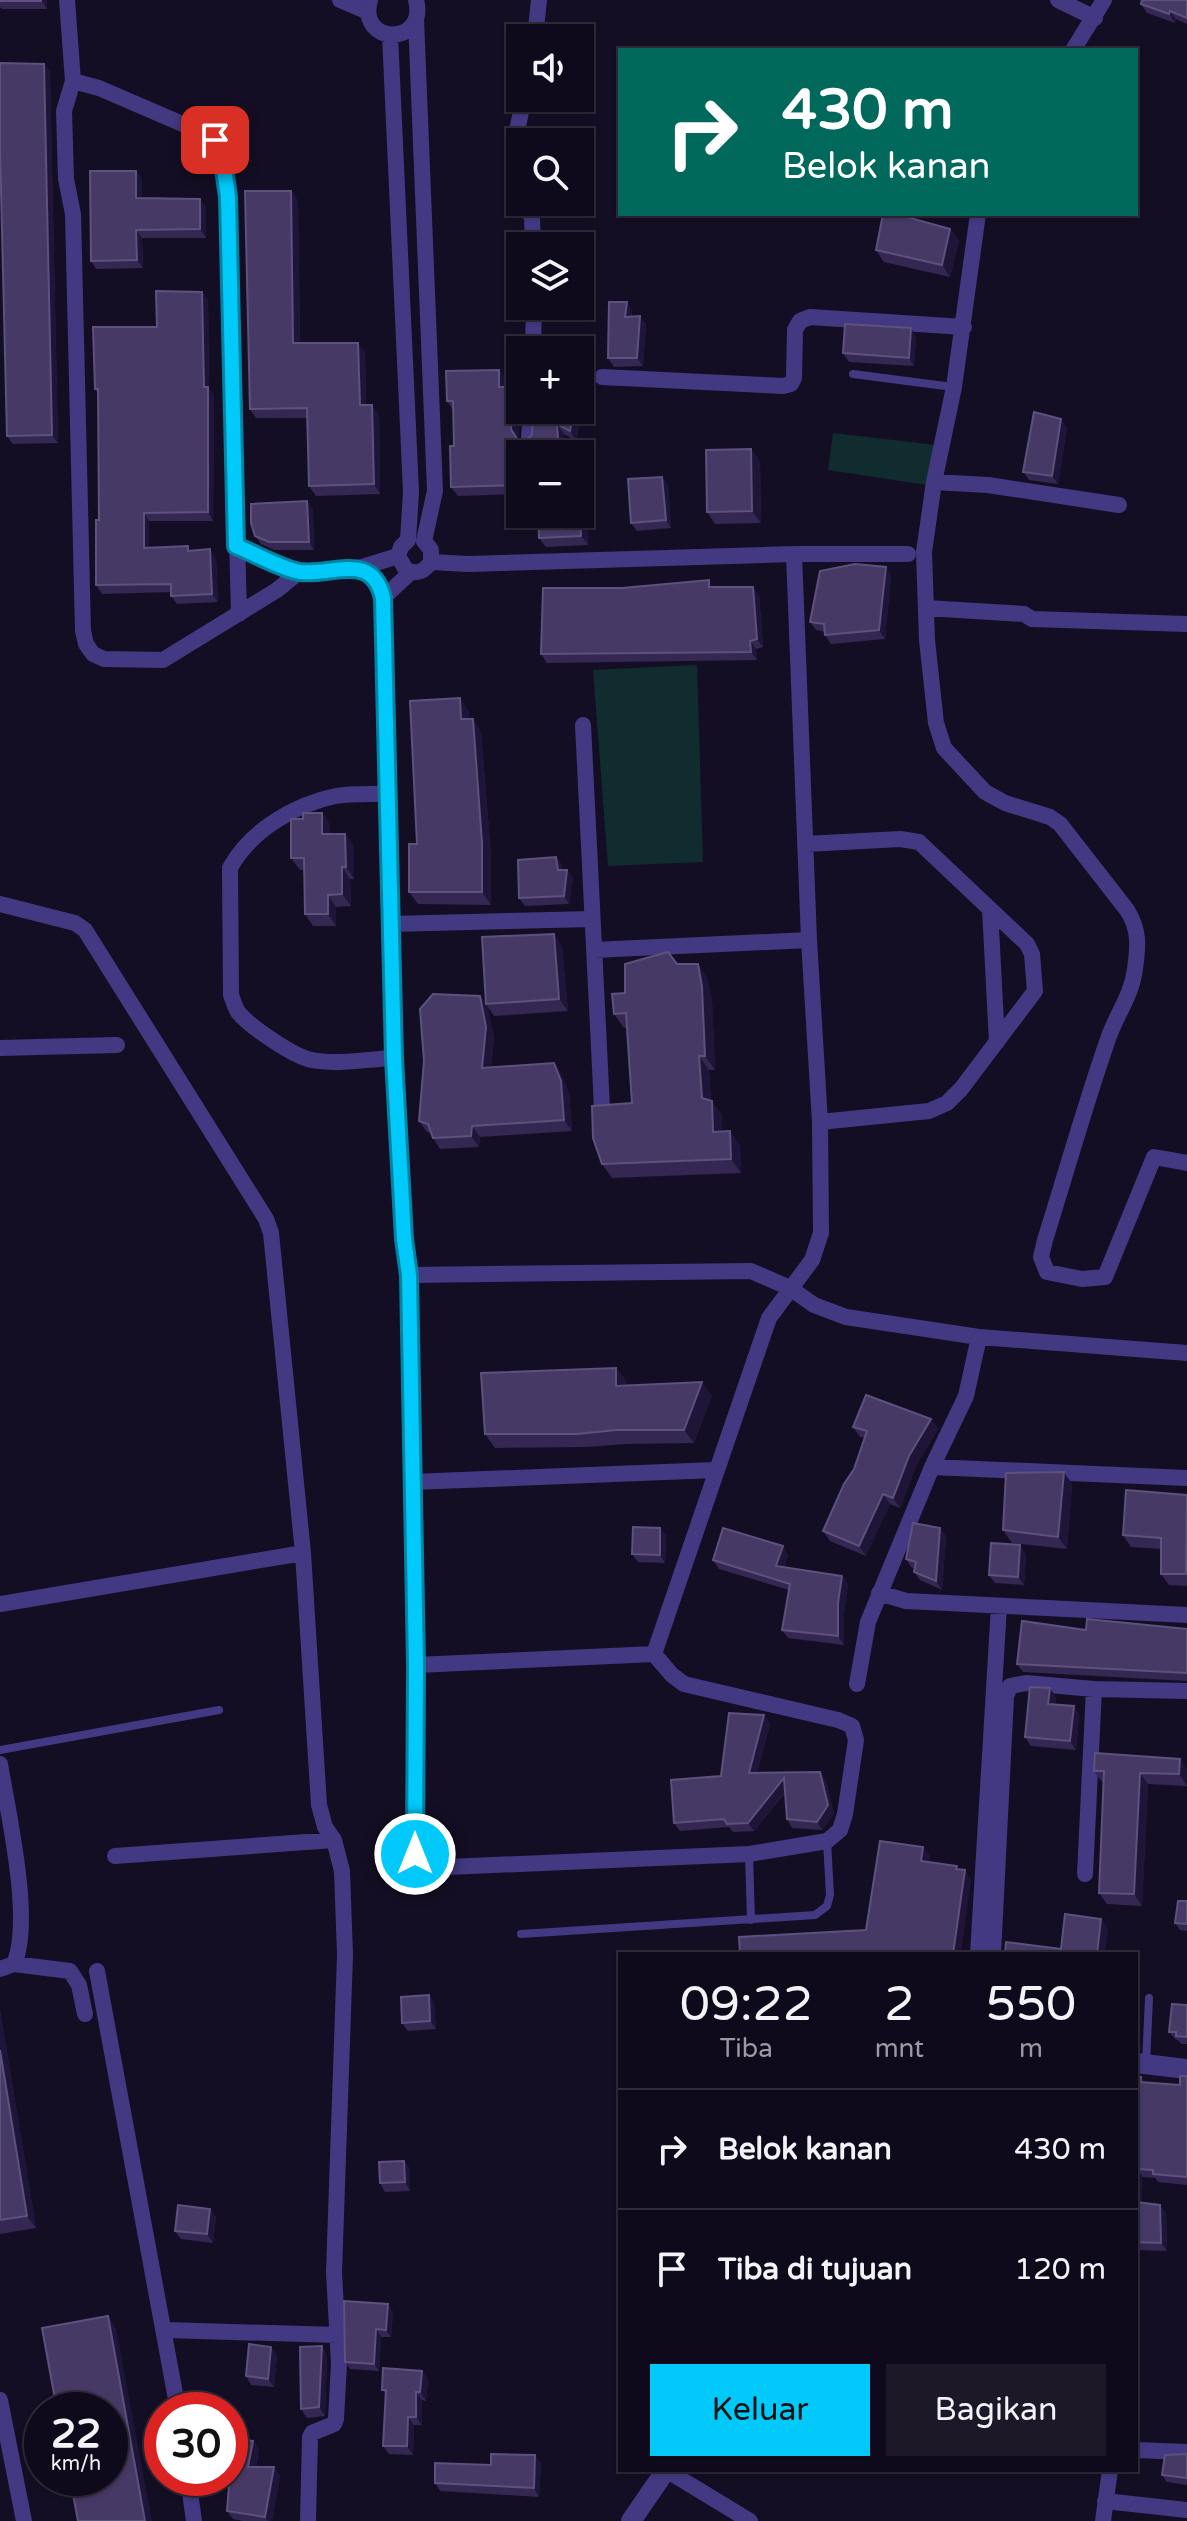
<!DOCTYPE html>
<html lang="id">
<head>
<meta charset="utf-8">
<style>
	:root { --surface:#0f0a1b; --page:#1d1828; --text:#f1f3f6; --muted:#9b9aa3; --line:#2f2b3a; --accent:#01cafb }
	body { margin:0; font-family:"Varela Round",sans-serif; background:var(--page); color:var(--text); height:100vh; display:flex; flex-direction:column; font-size:30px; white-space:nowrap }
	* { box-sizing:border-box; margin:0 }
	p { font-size:26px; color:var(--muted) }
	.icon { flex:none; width:44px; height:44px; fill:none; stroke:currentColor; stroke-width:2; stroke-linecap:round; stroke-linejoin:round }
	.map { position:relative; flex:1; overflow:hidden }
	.panel { position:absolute; left:618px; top:1952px; width:520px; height:520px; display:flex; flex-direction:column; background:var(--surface); border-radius:0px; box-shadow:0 2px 6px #0004,0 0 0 2px var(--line) }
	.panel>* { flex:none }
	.banner { position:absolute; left:618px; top:48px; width:520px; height:168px; border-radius:0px; box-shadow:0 2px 6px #0004,0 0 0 2px var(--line); background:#00695c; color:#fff; overflow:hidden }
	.controls { position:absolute; left:506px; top:24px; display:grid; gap:16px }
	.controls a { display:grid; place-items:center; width:88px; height:88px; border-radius:0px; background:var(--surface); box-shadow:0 2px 6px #0004,0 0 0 2px var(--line); font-size:40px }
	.speed { position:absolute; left:24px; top:2392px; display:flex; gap:16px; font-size:40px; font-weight:700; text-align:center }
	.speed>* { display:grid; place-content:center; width:104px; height:104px; border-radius:50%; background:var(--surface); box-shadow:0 2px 6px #0004,0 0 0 2px var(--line); line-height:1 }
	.speed small { font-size:20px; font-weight:400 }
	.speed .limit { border:12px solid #d22; background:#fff; color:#111 }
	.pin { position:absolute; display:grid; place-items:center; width:68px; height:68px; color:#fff; margin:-34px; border-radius:16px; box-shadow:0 4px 12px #0006 }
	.me { position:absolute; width:88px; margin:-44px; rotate:0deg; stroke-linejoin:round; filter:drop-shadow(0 0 6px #0008) }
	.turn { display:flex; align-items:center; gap:28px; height:168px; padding:0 32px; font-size:36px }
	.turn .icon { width:104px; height:104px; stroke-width:2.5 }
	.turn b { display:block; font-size:56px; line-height:68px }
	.eta { display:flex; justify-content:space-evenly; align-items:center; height:136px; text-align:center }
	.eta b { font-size:48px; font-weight:600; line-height:56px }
	.primary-button { display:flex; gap:16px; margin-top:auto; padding:16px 32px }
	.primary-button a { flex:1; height:92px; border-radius:0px; background:var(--accent); color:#111; font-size:32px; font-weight:600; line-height:92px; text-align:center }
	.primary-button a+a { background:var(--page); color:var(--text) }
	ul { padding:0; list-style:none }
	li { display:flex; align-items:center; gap:24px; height:120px; padding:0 32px; border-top:2px solid var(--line) }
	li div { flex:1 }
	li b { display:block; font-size:30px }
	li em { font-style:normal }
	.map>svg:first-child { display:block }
</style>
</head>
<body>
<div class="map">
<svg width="1187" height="2521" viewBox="0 0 1187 2521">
	<rect width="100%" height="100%" fill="#140e24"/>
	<path fill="#112c2e" d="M833,433l103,12 -9,40 -99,-15z
		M697,665l6,197 -95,4 -15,-196z"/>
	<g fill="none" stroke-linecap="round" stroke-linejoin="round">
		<path stroke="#433982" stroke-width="8" d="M853,374l100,13
			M0,1750l219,-40
			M749,1854l2,66
			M521,1934l294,-19 12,-9 3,-11 -3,-54
			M1146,2063l3,-65"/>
		<path stroke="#433982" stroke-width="16" d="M67,0l6,81 -9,30 2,68 7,35 10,417 3,13 7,10 11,5 59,1 114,-70 22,-18 60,-4 39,-12
			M340,0l28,12
			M370,0c-13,46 58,46 46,0
			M1058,0l37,18
			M390,35l21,457 -3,48 -7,7 -3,9 8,14c11,5 18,2 25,-8v-12l-7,-9 11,-50 -19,-472
			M535,38l4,-38
			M1073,50l31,-50
			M73,81l26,7 109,47c18,14 17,41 20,62l11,417
			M520,180l-7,-31 11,-51
			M527,202l5,17 1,27
			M978,214l-24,173 -20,95 -10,70 3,88 9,83 8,25 41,44 20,11 45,14 10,7 67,86c13,20 11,37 8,59 -3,26 -19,46 -27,70 -23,66 -42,134 -63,201l-4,17 6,15 35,7 23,-2 49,-120 33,6
			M533,350l1,-44
			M602,377l181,9 8,-2 3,-6 1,-48 5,-9 10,-4 154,10
			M529,439l2,-29
			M934,482l54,3 131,20
			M236,546l63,26
			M431,562l37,2 326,-10h114
			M359,568c14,9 20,14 24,30
			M411,572l-28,26 11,460 10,181 5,36 7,390 -1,189 3,9 7,5 324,-14 78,-13 13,-11 5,-16 11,-74 -4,-14 -14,-6 -154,-36 -12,-9 -18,-21 115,-336 43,-58 9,-27 -1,-111 -11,-182 -15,-386
			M926,608l98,6 8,5 155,5
			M583,725l19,383
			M386,794c-16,0 -34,-1 -50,2 -41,8 -86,35 -106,72l1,127c2,5 4,12 7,17 11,14 56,45 74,48 26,5 56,-1 82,-2
			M805,844l95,-5 19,3 108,102 5,10 3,37 -74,98 -14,14 -18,8 -109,11
			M0,904l75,19 10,7 181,289 5,14 32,320 16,252 6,22 9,13 8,31 3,84 -11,317 5,92 -3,55 -2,5 -22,9 -2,4 -2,84
			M990,909l7,133
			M390,924l202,-5
			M594,950l215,-10
			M0,1048l117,-3
			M409,1275l342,-4 39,17 24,17 32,12 133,20 208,16
			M932,1467l255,11
			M412,1482l303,-12
			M879,1593l27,8 281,14
			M0,1604l303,-51
			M416,1665l238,-11
			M857,1684l11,-62 64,-155 34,-71 13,-59
			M0,1764c8,49 33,156 14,200
			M115,1856l219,-16
			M1085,1874l9,-185
			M978,1954l21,-348
			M993,1954l13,-257 4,-11 16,-3 68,6 93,2
			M0,1969l14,-5 56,7 9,14 6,29
			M97,1971l81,439
			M165,2330l173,5
			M0,2400l24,121
			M1136,2450l51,2
			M666,2470l84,51
			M188,2478l6,43
			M1105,2501l82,9
			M1103,2521l7,-51"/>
		<path stroke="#433982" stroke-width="20" d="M1136,2063l51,6
			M631,2521l35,-51"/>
	</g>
	<path fill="#342752" d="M0,0h47v9h-45l-2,-2z
		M1187,0v24l-11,-5 -1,4 -28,-10 -6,-9z
		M44,64l6,8 8,371 -45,1 -6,-8z
		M136,171l6,8 -1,19 65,9v31h-64l1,30 -47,1 -5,-8z
		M291,191l7,10 2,142 65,9 1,53 13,9 1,80 -64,2 -7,-10 -1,-68h-52l-6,-9z
		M950,229l9,12 -9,36 -66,-15 -8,-12z
		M202,292l6,8 1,89 5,6 -1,126h-64v27l42,2 25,8 2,44 -41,2 -6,-8v-4l-69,2 -6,-9 3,-65 -1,-126 -3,-5 62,-62z
		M627,302l5,9v5l14,8 -3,42 -29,1 -6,-9z
		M916,337l-2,29 -65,-4 -6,-9z
		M499,370l7,9v8h14l1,23 -3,29 8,1 56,-48 1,16 -7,33 -12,-7 1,20h-45v40l-62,2 -7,-9 3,-41 -1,-36 -6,-9z
		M1067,427l-9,57 -29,-4 -6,-8z
		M751,449l9,13 1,61 -46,1 -8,-12z
		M580,473l5,6 3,66 -42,2 -7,-9 41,-24z
		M668,485l3,43 -34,3 -6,-8z
		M313,509l1,41h-40l-13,-6 -6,-8z
		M886,567l5,8 -6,64 -54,5 -6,-9v-3l-9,-2 -6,-8z
		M714,587l45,8 4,52 -7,2 1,11 -210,3 -6,-9z
		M469,711v8l12,12 10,125v49l-73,-1 -9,-12 8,-48z
		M322,813l8,12v9h15l9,12v33h-4l1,27 -15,1v19h-23l-8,-12 -1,-44h-4l-9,-12 12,-39z
		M556,857l6,8v5h5l6,8 -4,26 -44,2 -6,-8z
		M554,934l8,13 6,64 -74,5 -6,-9 6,31 -3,29 63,-4 7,11 8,18 3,39 -92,6 -1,10 -39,2 -7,-11 -2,-5 -4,-1 -8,-11 61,-125 6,8z
		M677,964h21l9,14 5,23 3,69h-6l2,31 11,14v17l18,13 1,28 -129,5 -10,-14 30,-61 -5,-76 -3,1 -10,-14z
		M616,1368l10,13v5l86,10 -18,47 -69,1 -38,3 -92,1 -10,-14z
		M931,1419l7,10 -22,37 -16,42 -10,-4 -24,52 -36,-15 -7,-10 31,-62 11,-31 -5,-1 -7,-10z
		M1072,1484l-5,65 -55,-6 -9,-13z
		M1187,1495v91l-18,-1 -8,-11v-25l-30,-2 -8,-12z
		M660,1528l6,8 -1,27 -27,-1 -6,-8z
		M946,1536l-4,54 -22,-10 -6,-8 1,-4h-3l-6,-9z
		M1026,1554l-2,31 -29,-2 -6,-8z
		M788,1555l-4,12 64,17 -4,28v33l-56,-7 -6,-8 7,-40 -70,-21 -6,-9z
		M1187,1629v52l-164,-9 -6,-8 69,-34z
		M1056,1697l-1,8 19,1 5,9 -3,35 -45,-4 -6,-9z
		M764,1715l6,9 -13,49 69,7 8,34 -12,16 -30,-2 -5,-9 -2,-26 -31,38 -21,1 -4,-5 -49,4 -6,-8 47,-47z
		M1187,1769v17l-39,-2 -6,122 -35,-2 -8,-11 5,-111h-2l-8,-11z
		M1187,1901v30l-7,-1 -5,-7z
		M434,2003l2,26 -28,2 -6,-8z
		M1187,2005v39h-6l-3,-4 -3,-1 -6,-7z
		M0,2010l36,218 -36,6z
		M1187,2076v109l-29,-3 -3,-4 -12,-1 -2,26 25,10 1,38 -31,-1v-173h5l3,5 36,3z
		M404,2161l6,8v22l-25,1 -5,-9z
		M210,2209l6,8 -3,26 -32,-4 -6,-8z
		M388,2304l5,8 -2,25h-10l-2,34 -29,-2 -5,-7z
		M322,2346l5,9 -2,61 -18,2 -6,-9z
		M271,2347l6,8 -3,32 -23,-2 -5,-9z
		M422,2371l6,8 -2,22 -4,-1v25h-8l-1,30 -24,-1 -6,-8 3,-52 -4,-4z
		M230,2437l23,4 6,8 -3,18h18l6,9 -8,45h-29l-10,-2 -6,-8 3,-44z
		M1187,2454v31l-20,-3 -5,-7z
		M535,2455l6,9 -2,33 -99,-6 -5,-8z"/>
	<path fill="#1f1538" d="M41,0h6v9z
		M1170,11l6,8 -1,4 -6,-9z
		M44,64l6,8 8,371 -6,-8z
		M136,171l6,8 -1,27 -5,-8z
		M291,191l7,10 2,151 -7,-9z
		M200,199l6,8v31l-6,-9z
		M950,229l9,12 -9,36 -8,-12z
		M136,230l6,8 1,30 -6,-8z
		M202,292l6,8 1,89 5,6 -1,126 -5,-9z
		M627,302l5,9 -1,14 -6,-8z
		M640,316l6,8 -3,42 -6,-8z
		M911,328l5,9 -2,29 -5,-8z
		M358,343l7,9 1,63 -6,-10z
		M499,370l7,9v18l-7,-10z
		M580,388l2,4 1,16 -7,33 -6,-10 4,-21h6z
		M515,395l5,7 1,8 -3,28 6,10 -13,-19z
		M372,405l7,9 1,80 -6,-10z
		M1061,419l6,8 -9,57 -6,-8z
		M557,424l7,10 1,20h-6z
		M751,449l9,13 1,61 -9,-12z
		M580,473l5,6 3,66 -7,-9z
		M662,477l6,8 3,43 -5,-8z
		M307,501l6,8 1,41 -5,-8z
		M144,513l5,8v35l-5,-8z
		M210,549l6,9 2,44 -6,-8z
		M886,567l5,8 -6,64 -6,-9z
		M753,587l6,8 4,52 -6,-8z
		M750,641l6,8 1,11 -6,-8z
		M460,698l9,13 1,21 -9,-13z
		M473,719l8,12 10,125v49l-9,-13z
		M322,813l8,12v21l-8,-12z
		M345,834l9,12v33l-8,-12z
		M556,857l6,8 1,14 -5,-9z
		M342,867l8,12 1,27 -9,-12z
		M567,870l6,8 -4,26 -5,-8z
		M328,895l8,12v19l-8,-12z
		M554,934l8,13 6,64 -9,-12z
		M698,964l9,14 5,23 3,69 -10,-14z
		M480,996l8,11 6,31 -4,41 -8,-11z
		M699,1056l10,14 2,42 -9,-14z
		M554,1063l7,11 8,18 3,39 -8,-11z
		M712,1101l10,14 1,31 -10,-14z
		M472,1126l8,11 -1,10 -8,-11z
		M730,1131l10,14 1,28 -10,-14z
		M616,1368l10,13 -1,19 -9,-14z
		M702,1382l10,14 -18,47 -10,-13z
		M931,1419l7,10 -22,37 -16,42 -7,-10 16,-42z
		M1064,1472l8,12 -5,65 -9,-12z
		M883,1494l7,10 -24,52 -7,-10z
		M660,1528l6,8 -1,27 -5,-8z
		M940,1528l6,8 -4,54 -6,-9z
		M1186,1541l1,1v34l-1,-2z
		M1020,1545l6,9 -2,31 -6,-8z
		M783,1546l5,9 -6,20 -6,-9z
		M842,1576l6,8 -4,28v33l-6,-9v-33z
		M1050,1688l6,9 -2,15 -6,-8z
		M1074,1706l5,9 -3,35 -6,-9z
		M764,1715l6,9 -15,57 -6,-8z
		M1180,1759l7,10v17l-8,-12z
		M820,1772l6,8 8,34 -12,16 -5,-8z
		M1140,1773l8,11 -6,122 -8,-12z
		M784,1778l6,8 -36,45 -6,-8z
		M923,1847l7,9 -3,15 -6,-10z
		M965,1870l6,10 -10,74h-8z
		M1101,1919l7,9 -3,26h-8z
		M1136,1972l3,4v21l-3,-4z
		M429,1995l5,8 2,26 -6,-8z
		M0,2010l36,218 -9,-12 -27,-166z
		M404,2161l6,8v22l-5,-9z
		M1137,2169l6,8 -2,33 -5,-7z
		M1160,2205l6,8 1,38 -6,-8z
		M210,2209l6,8 -3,26 -6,-9z
		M388,2304l5,8 -2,25 -5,-7z
		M108,2316l8,12 36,193h-7z
		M376,2329l5,8 -2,34 -5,-7z
		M322,2346l5,9 -2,61 -6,-9z
		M271,2347l6,8 -3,32 -6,-8z
		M422,2371l6,8 -2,22 -6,-9z
		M416,2392l6,8v25l-6,-8z
		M408,2417l6,8 -1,30 -6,-9z
		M253,2441l6,8 -5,26 -6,-8z
		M535,2455l6,9 -2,33 -5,-9z
		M274,2467l6,9 -8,45h-4l-3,-4z"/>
	<path fill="#463965" stroke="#5d517d" stroke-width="2" d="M0,0h41v1h-41z
		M1142,0h45v18l-17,-7 -1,3 -28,-10z
		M0,63l44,1 8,371 -45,1 -7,-288z
		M90,171h46v27l64,1v30l-64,1 1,30 -46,1z
		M245,191h46l2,152h65l2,62h12l2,79 -65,2 -2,-78 -57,1z
		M883,214h13l54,15 -8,36 -66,-15z
		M156,291l46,1 2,95h4v125l-64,1v35l44,-2v5l22,-2 2,45 -41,2v-12l-75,1v-65h3l-1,-131h-3l-2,-62h64z
		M609,302h18l-2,15 15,-1 -3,42h-29z
		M845,324l66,4 -2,30 -66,-5z
		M499,370v17h21v6l-5,2 -4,34 6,10 9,1 6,-5 1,-25h41l-4,21 -13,-7 2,30h-39v31l-69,2 -1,-41h4l-1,-45h-6l-1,-30z
		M1034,412l27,7 -9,57 -29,-4z
		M751,449l1,62 -45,1 -1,-62z
		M662,477l4,43 -35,3 -3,-44z
		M307,501l2,41h-40l-14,-6 -4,-13v-19z
		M580,512l1,24 -42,2 -1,-24h42z
		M855,564l31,3 -7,63 -54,5 -1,-11 -14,-2 10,-51z
		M709,580v7h44l4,52 -7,2 1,11 -210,2 2,-66h79z
		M460,698l1,21h12l9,124v49h-73v-48h8l-7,-143z
		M303,813h19v21h23l1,33h-4v27l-14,1v19h-23l-1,-56h-13v-39h12z
		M556,857l2,13h9l-3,26 -45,2 -1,-38z
		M554,934l5,65 -73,5 -4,-67z
		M668,952l9,12h21l4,23 3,69h-6l3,42 10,3 1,31 17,-1 1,28 -129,5 -9,-26 -1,-32 40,-3 -6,-90 -12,1 -2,-20 13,-1v-29z
		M433,994l47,2 6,31 -4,41 72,-5 7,18 3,39 -92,6 -1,10 -38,2 -5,-14 -9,-3 5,-60 -4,-52z
		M616,1368v18l86,-4 -18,48h-68l-39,4h-92l-4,-61z
		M866,1395l65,24 -22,37 -16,42 -10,-4 -24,52 -36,-15 21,-47 10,-15 13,-38 -14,-4z
		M1064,1472l-6,65 -55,-7 3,-57z
		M1126,1490l61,5 -1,79h-25v-36l-38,-3z
		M913,1523l27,5 -4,53 -22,-9 2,-10 -10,-3z
		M633,1527l27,1v27l-28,-1z
		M723,1528l60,18 -7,20 66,10 -4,27v33l-56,-6 8,-46 -77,-24z
		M991,1543l29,2 -2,32 -29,-2z
		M1087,1619l100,10v44l-170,-9 5,-43 64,9z
		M1030,1687l20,1 -2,16 26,2 -4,35 -45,-4z
		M729,1713l35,2 -15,58 71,-1 8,33 -11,17 -30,-3 -3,-41 -36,45 -21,1 -3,-5 -50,4 -3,-43 50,-4z
		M1095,1753l85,6 -1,15 -39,-1 -6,121 -35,-1 5,-122h-10z
		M880,1841l43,6 -2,14 36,5 -1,3 9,1 -12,84h-213l-1,-17 127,-7z
		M1178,1901h9v23l-12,-1z
		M1065,1914l36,5 -4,35h-92l1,-12 55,7z
		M429,1995l1,26 -28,2 -1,-26z
		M1172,2004l15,1v32l-11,-1v-4h-7z
		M0,2050l27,166 -27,4z
		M1180,2076h7v101l-34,-3v-4l-16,-1 -1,20v-112h5l-1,5 40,3z
		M404,2161l1,21 -25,1 -1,-21z
		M1136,2202l24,3 1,38 -25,-1z
		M178,2205l32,4 -3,25 -32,-3z
		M344,2301l44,3 -2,26 -10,-1 -2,35 -29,-2z
		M108,2316l37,205h-67l-8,-43h40v-68h-53l-15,-82z
		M249,2344l22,3 -3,32 -22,-3z
		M322,2346l-3,61 -18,2 -1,-62z
		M383,2368l39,3 -2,21h-4v25h-8l-1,29h-24l3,-56h-4z
		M230,2437l23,4 -5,26h26l-9,50 -38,-6 4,-51z
		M491,2454l44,1 -1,33 -99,-5v-20l56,2z
		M1187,2454v24l-25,-3 3,-20z"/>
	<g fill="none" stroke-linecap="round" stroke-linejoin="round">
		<g stroke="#0183a3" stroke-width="20">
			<path id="route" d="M215,140l7,15 6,42 8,349c18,7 45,23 64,26 33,4 72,-21 83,26l11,460 10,181 5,36 7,390 -1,189"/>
		</g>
		<use href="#route" stroke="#01cafb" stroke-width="14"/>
	</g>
</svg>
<div class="controls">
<a><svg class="icon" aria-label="sound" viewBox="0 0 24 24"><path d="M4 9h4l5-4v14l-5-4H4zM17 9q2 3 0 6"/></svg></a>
<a><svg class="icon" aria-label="search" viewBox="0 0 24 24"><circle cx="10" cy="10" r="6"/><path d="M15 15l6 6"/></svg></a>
<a><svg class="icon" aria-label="layers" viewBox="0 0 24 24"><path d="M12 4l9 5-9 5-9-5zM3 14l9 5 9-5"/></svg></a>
<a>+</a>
<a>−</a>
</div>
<div class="speed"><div>22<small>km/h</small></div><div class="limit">30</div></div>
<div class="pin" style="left:215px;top:140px;background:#d93025"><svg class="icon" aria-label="arrive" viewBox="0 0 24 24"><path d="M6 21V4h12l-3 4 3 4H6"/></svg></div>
<svg class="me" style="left:415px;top:1854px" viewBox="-20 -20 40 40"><circle r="17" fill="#01cafb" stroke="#fff" stroke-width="3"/><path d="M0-11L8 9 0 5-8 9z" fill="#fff"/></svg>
<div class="banner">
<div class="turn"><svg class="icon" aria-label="right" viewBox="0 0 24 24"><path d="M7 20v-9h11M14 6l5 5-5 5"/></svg><div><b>430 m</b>Belok kanan</div></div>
</div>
<section class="panel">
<div class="eta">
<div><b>09:22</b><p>Tiba</p></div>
<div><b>2</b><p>mnt</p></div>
<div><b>550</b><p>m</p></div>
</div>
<ul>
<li><svg class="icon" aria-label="right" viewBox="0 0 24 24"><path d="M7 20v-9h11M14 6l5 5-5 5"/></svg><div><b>Belok kanan</b></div><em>430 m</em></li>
<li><svg class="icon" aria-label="arrive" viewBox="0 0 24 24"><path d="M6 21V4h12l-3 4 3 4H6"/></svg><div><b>Tiba di tujuan</b></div><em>120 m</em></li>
</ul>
<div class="primary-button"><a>Keluar</a><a>Bagikan</a></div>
</section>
</div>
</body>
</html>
